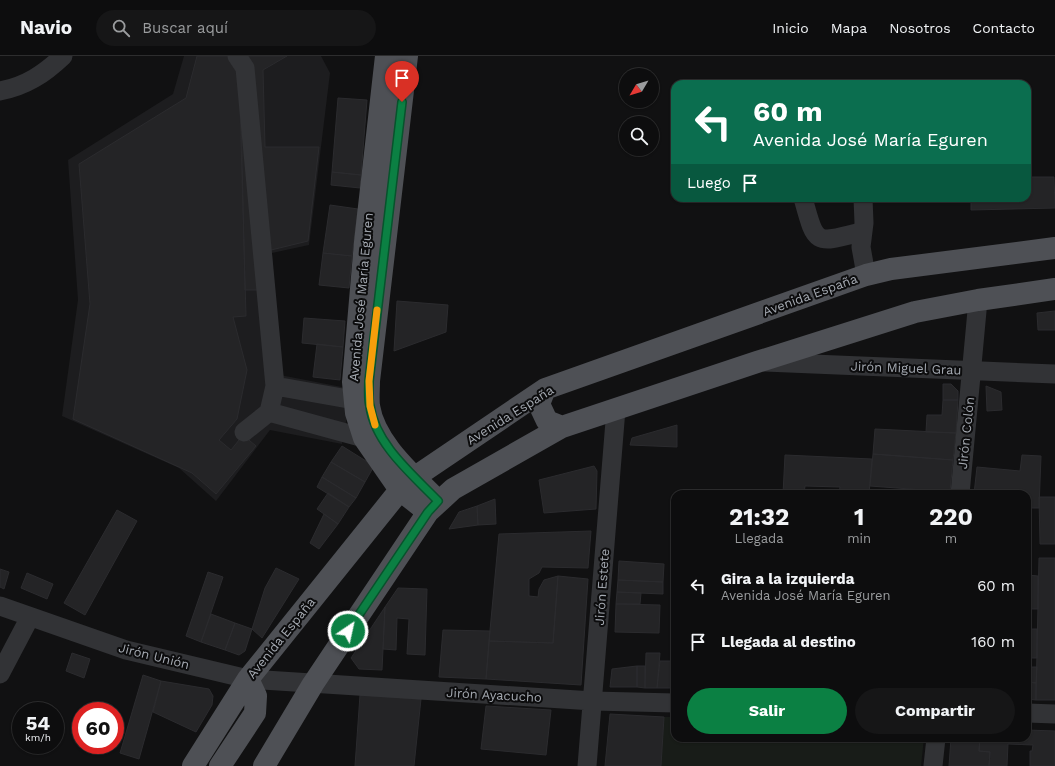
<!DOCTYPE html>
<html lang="es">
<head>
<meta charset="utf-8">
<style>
	:root { --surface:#0d0d0e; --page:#161617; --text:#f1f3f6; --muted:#9a9c9e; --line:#2d2d2e; --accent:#0b8043 }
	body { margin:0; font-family:"Work Sans",sans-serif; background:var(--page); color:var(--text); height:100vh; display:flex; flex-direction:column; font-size:15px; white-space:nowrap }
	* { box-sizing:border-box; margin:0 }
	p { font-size:13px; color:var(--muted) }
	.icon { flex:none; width:22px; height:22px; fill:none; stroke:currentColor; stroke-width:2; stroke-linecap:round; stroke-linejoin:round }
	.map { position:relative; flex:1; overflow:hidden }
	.sheet { position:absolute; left:671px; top:434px; width:360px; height:252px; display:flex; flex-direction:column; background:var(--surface); border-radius:12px; box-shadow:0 1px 3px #0004,0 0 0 1px var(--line) }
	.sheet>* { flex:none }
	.top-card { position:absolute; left:671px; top:24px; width:360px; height:122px; border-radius:12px; box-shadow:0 1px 3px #0004,0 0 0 1px var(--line); background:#0b6e4f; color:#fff; overflow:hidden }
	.needle { width:26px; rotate:232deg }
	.fabs { position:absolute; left:619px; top:12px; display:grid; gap:8px }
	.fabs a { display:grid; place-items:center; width:40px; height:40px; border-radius:50%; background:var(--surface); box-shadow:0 1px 3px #0004,0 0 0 1px var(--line); font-size:20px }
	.speed { position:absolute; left:12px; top:646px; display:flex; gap:8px; font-size:20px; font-weight:700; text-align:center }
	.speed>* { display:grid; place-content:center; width:52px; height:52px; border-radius:50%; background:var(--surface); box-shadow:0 1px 3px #0004,0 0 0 1px var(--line); line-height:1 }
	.speed small { font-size:10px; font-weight:400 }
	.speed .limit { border:6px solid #d22; background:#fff; color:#111 }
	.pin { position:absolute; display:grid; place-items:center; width:34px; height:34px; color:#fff; margin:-41px -17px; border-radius:50% 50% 50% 0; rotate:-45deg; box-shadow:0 0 4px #0007 }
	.pin .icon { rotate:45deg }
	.me { position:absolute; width:44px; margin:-22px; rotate:34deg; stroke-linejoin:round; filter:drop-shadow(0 0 3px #0008) }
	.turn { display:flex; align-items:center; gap:14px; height:84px; padding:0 16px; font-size:18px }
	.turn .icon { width:52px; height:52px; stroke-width:2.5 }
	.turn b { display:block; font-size:28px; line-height:34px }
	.then { display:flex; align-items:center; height:38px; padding:0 16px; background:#0003; gap:8px; font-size:15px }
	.eta { display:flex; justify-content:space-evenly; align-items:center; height:68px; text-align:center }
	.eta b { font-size:24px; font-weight:700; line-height:28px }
	.primary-button { display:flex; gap:8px; margin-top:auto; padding:8px 16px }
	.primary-button a { flex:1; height:46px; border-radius:24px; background:var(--accent); color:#fff; font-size:16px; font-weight:700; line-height:46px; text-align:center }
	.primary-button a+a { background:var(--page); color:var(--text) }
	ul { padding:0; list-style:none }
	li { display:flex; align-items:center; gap:12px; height:56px; padding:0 16px }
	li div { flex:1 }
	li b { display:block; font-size:15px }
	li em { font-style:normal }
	header { display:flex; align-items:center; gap:24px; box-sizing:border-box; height:56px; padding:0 20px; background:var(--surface); border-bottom:1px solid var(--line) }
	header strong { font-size:19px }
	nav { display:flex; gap:22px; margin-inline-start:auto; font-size:14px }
	.search { width:280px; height:36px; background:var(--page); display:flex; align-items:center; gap:10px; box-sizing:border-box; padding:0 14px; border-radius:22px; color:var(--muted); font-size:15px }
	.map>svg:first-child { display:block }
</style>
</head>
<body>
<header>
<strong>Navio</strong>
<div class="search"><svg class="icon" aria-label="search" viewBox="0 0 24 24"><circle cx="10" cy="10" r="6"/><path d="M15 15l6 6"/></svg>Buscar aquí</div>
<nav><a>Inicio</a><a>Mapa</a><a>Nosotros</a><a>Contacto</a></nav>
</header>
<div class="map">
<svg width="1055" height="710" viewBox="0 0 1055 710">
	<rect width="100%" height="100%" fill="#111112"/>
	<path fill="#1d1d1f" d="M184,0h137l9,17 -21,172 -37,8 8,122 72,14 -10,55 -72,-14 -54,71 -37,-33 -117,-52 16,-116 -10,-140 105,-66z"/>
	<path fill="#181c18" d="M664,661h11v21h249l-3,28h-260z"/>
	<path fill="#242426" stroke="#2b2b2e" d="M197,0h33l9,14 7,246 -13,1 14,53 -10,49 -18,21 12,10 12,-15 13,11 -40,48 -24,-21 -119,-54 17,-115 -11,-140 107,-66z
		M231,0h56l-24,14 2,77h54l-11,94 -41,10 1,39h-23l-5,-220z
		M338,42l29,2 -6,75 -29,-3z
		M332,116l29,3 -1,13 -29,-3z
		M1027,121h27l1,31 -84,2v-12h56z
		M330,149l28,4 -6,47 -29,-3z
		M323,197l29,3 -3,32 -30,-3z
		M397,245l51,4 -2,27 -52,19z
		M1055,255v19h-17l-1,-17z
		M304,262l41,3 -2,26 -41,-4z
		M317,288l26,3 -3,33 -27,-3z
		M943,328h8l7,7v9h-15z
		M986,330l15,6 1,18 -15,1z
		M943,344h15l-2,33 -30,-1 1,-17h15z
		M677,369v22l-47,-2 2,-7z
		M875,373l81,4 -3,27 -80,-6z
		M342,390l32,20 -9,16 -34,-20z
		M873,398l80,6 -3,32 -80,-6z
		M785,399l87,4 -3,35h-30l1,-7 -35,-1 -1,8h-21z
		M1022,399l19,1 -2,52h-12v-14h-53l3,-27 43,4z
		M331,406l34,20 -9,16 -34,-21z
		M594,410l3,5 -1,38 -52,4 -5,-33z
		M322,421l34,21 -7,9 -32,-20z
		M328,437l21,14 -11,17 -21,-15z
		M1039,441h16v47h-15z
		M495,443l1,25 -18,1 -1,-19z
		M477,450l1,19 -29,4 10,-17z
		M117,454l20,11 -52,94 -21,-12z
		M324,458l14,10 -19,25 -9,-6z
		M591,475l-3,37 -46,-1 -3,6 -10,6v17l9,1 1,-8 5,-9 14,-4 -5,67 -64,-2 10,-107z
		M1039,502h16v142h-19z
		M619,505l45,3 -1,18 -45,-2z
		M276,512l23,11 -37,59 -10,-9 13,-41z
		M0,513l9,3 -5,17 -4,-2z
		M208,516l15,5 -22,65 -15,-6z
		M27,517l26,11 -6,15 -26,-11z
		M1027,519l11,1v33h-11z
		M558,520l30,3 -7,106 -95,-6 3,-38 64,2z
		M618,524l45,2v12l-46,-2z
		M398,532l29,1 -2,66 -18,-1 2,-35 -12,-1 -1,32 -13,-1 2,-42z
		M617,536l24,1 -1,11h-24z
		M616,548l44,1 -1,28 -44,-1z
		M385,551l-3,63 -23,-1 -8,-11z
		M211,558l24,9 -10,27 -24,-8z
		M235,567l17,6 -7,22 -6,4 -14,-5z
		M1027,573h10v29h-10z
		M443,574l47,1 -4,48 -47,-2z
		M72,597l18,6 -6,19 -18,-7z
		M646,597h14l-3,35h-12z
		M660,605h15l-2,27h-16z
		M637,610h8v22l-8,-1z
		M637,610v21h-27l2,-18z
		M1027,611h10l-1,16 -9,-1z
		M143,619l18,6 -22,78 -19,-6z
		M161,625l48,8 4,7 -1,9 -16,27 -43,-20z
		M1027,626l9,1v17l-9,-1z
		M360,639l61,4 -7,67h-59z
		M486,650l65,4 -5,45 -65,-6z
		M610,658l54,3 -3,49h-56z
		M1027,674l28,1v35h-25v-15h2l1,-6 -25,-1 -1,22h-18l1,-14 -11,-1 1,-13h47z
		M951,682h29l-1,13 11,1 -1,14h-40z"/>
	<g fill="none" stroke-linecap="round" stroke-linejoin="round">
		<path stroke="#323336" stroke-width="19" d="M237,0l8,12 30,318 -6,26 -25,20
			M0,35c26,-5 44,-17 63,-35
			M803,142c13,47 11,46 58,34
			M863,142l1,25 -3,24 5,28
			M765,306l290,12
			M275,330l79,14
			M269,356l95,26
			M960,438l18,-194
			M0,550l126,44 122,29 345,22 82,2
			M0,618l30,-57
			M1027,657l28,1
			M587,710l29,-357
			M933,710l3,-28"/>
		<path stroke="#4e5055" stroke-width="22" d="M386,0l-21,186 -12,140 3,31 8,25 36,52 28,22
			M407,0l-38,325c0,8 -1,17 0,25 6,38 44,69 69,95
			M545,333l-6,15 8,17 15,6
			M193,710l55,-87 152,-189 15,-13 130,-88 321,-114 25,-6 164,-21
			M220,710l35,-53 1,-17 -8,-17
			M264,710l49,-82 115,-172 25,-23 109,-62 195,-65 158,-50 63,-12 77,-11"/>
	</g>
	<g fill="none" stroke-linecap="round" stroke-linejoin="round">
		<g stroke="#07532c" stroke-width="10">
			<path id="route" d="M348,575l80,-119 10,-11c-25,-26 -63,-57 -68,-95 -2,-8 -1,-17 -1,-25l33,-279"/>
		</g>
		<use href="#route" stroke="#0b8043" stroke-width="7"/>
		<path stroke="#f59e0b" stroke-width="7" d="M375,369l-5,-19 -1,-25 8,-71"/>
	</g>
	<g text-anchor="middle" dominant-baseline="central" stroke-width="4" stroke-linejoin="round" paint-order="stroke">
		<g font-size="13" fill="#a4a9b1" stroke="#0c0c0d">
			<text transform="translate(810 239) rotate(-20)">Avenida España</text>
			<text transform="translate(361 241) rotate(-85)">Avenida José María Eguren</text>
			<text transform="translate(906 312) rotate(2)">Jirón Miguel Grau</text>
			<text transform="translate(510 359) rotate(-32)">Avenida España</text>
			<text transform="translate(966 377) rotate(-84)">Jirón Colón</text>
			<text transform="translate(602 531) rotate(-86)">Jirón Estete</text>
			<text transform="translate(281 582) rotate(-51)">Avenida España</text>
			<text transform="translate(154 600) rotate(14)">Jirón Unión</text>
			<text transform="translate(494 639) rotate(3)">Jirón Ayacucho</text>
		</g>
	</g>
</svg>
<div class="fabs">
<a><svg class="needle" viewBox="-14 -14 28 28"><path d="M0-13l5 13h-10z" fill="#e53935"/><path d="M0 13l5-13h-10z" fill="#9a9c9e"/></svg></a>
<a><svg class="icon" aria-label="search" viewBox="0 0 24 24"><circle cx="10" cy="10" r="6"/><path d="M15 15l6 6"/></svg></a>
</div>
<div class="speed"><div>54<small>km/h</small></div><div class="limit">60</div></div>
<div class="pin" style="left:402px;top:46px;background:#d93025"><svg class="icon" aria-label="arrive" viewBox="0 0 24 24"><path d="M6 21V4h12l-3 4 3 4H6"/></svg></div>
<svg class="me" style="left:348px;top:575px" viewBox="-20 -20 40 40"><circle r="17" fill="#0b8043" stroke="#fff" stroke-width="3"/><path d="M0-11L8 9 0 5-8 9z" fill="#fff"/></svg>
<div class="top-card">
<div class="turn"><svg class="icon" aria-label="left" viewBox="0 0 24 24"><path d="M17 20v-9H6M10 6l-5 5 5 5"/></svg><div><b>60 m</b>Avenida José María Eguren</div></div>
<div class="then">Luego<svg class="icon" aria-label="arrive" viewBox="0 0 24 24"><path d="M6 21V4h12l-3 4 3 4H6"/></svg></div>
</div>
<section class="sheet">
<div class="eta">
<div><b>21:32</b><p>Llegada</p></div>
<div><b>1</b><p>min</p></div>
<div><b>220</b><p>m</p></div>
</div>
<ul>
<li><svg class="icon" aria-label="left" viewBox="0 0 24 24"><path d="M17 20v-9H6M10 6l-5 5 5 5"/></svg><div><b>Gira a la izquierda</b><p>Avenida José María Eguren</p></div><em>60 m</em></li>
<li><svg class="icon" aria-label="arrive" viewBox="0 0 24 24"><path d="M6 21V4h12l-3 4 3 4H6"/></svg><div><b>Llegada al destino</b></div><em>160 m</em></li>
</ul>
<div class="primary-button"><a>Salir</a><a>Compartir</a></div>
</section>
</div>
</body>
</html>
